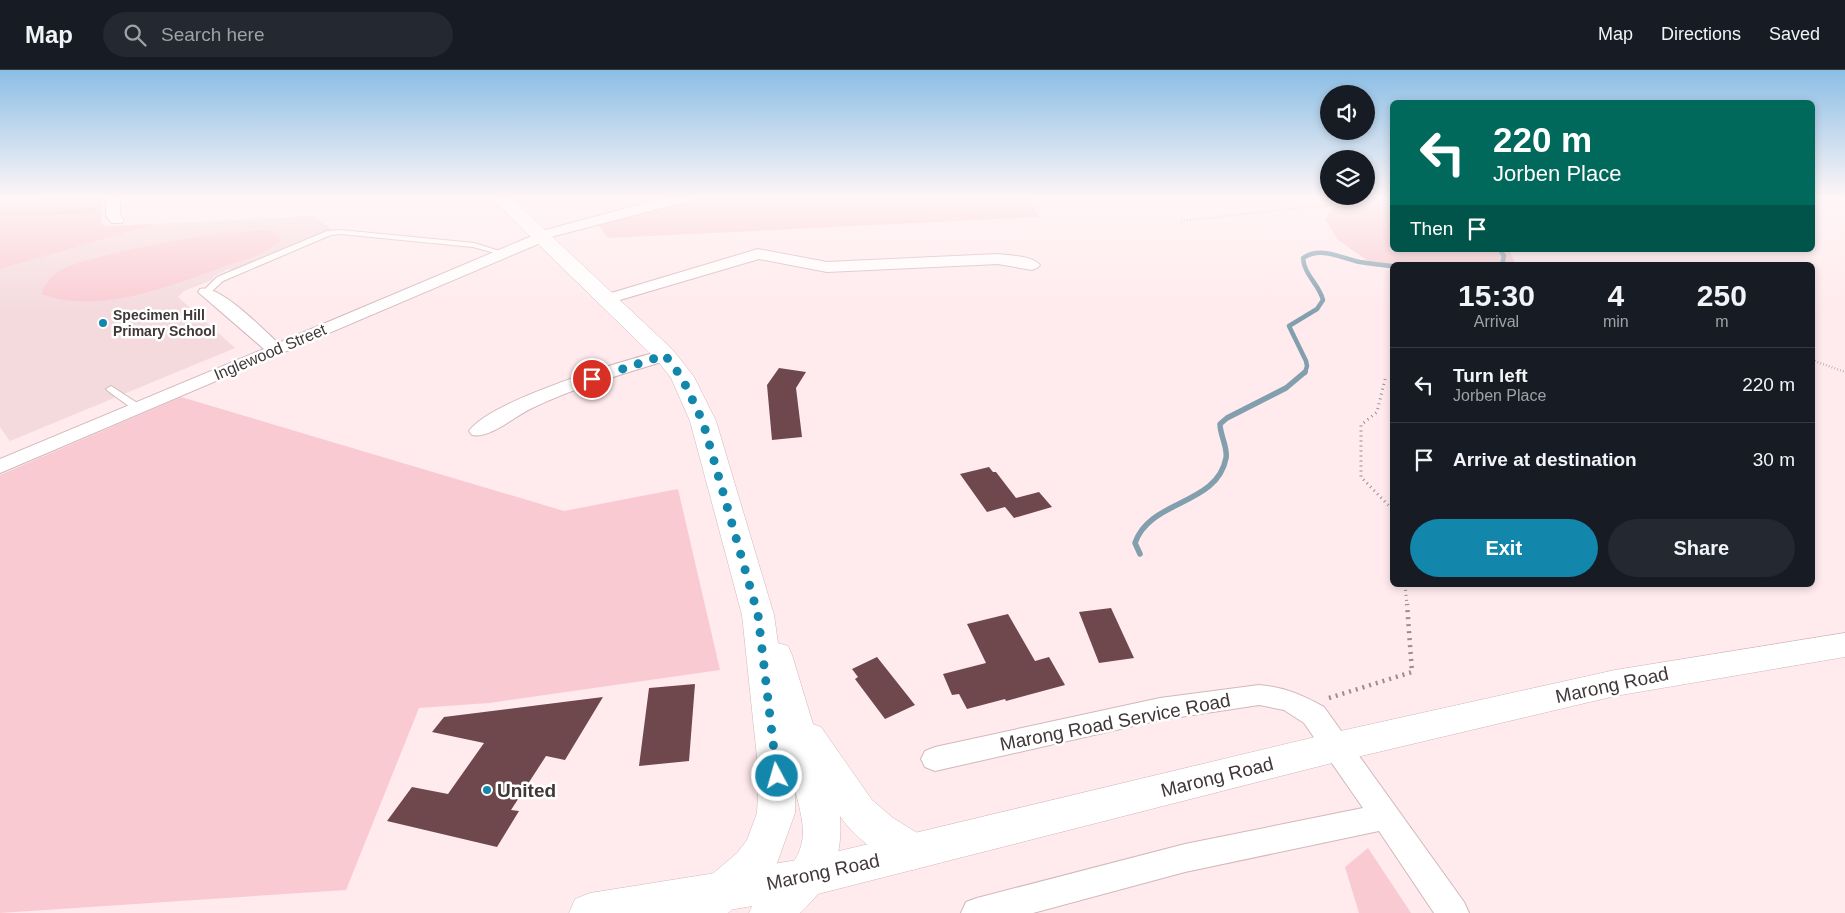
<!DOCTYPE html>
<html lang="en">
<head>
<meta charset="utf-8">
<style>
	:root { --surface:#171b24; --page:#242831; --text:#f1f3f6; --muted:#9ea1a6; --line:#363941; --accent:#1386ac }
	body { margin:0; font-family:Arial,sans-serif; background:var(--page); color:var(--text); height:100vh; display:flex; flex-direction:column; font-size:19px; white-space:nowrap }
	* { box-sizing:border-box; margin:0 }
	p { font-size:16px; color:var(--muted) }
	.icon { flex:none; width:28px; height:28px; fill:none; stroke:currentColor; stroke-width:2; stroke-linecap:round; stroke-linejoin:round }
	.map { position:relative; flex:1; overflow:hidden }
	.side { position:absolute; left:1390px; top:192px; width:425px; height:325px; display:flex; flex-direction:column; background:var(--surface); border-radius:8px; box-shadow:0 2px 8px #0003 }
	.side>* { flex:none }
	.banner { position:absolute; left:1390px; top:30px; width:425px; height:152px; border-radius:8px; box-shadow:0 2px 8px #0003; background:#00695c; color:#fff; overflow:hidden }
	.buttons { position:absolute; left:1320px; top:15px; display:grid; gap:10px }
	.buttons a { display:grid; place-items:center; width:55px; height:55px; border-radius:50%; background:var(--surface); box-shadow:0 2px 8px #0003; font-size:25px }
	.pin { position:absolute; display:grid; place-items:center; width:42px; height:42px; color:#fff; margin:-21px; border:2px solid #fff; border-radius:50%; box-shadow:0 1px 5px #0007 }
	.me { position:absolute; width:55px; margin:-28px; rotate:354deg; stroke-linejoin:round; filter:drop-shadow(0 0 4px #0008) }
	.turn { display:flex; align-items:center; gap:18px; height:105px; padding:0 20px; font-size:22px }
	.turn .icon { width:65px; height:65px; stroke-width:2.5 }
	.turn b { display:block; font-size:35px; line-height:42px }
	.then { display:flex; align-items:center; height:48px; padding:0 20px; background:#0003; gap:10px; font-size:19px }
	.eta { display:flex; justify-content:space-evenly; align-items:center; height:85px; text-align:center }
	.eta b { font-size:30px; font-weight:700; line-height:35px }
	.button { display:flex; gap:10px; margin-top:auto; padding:10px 20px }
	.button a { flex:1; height:58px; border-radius:30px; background:var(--accent); color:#fff; font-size:20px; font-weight:700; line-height:58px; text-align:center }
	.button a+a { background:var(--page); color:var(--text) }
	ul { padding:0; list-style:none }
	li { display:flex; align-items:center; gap:15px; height:75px; padding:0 20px; border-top:1px solid var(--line) }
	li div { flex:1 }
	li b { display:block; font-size:19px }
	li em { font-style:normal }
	header { display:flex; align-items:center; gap:30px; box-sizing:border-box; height:70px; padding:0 25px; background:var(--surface); border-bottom:1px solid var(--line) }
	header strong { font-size:24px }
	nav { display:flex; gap:28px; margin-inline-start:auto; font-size:18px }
	.search { width:350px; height:45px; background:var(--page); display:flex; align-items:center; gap:12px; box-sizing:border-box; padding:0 18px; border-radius:28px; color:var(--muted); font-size:19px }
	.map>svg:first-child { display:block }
</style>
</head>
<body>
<header>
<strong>Map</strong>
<div class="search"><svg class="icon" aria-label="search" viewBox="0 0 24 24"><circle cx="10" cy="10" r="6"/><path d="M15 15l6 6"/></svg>Search here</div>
<nav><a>Map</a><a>Directions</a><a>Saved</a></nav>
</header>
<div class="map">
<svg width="1845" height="843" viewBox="0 0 1845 843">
	<rect width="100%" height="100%" fill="#ffeaed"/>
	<path fill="#f4d9dd" d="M313,146l19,13 -100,41 -4,-1 -14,7 -2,4 -28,11 -6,6 57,51 -225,93 -10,-14v-158l156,-45z"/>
	<path fill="#f9cad1" d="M64,127h39l-2,26 4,3 51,-2 -156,45v-66z
		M704,127h325l10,20 -431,21 -11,-15 80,-21z
		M1392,130v50h117l6,13 -2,2h-121v4l-17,-3 -37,-26 -13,-21 9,-12z
		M252,161h18l9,3 2,6c-15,15 -39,20 -58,27 -56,20 -124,48 -182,27 3,-8 8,-16 15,-21 13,-9 29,-12 44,-16 49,-13 101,-22 152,-26z
		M181,327l383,114 114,-22 42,181 -231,33 -70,5 -73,182 -346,23v-438z
		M1368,778l43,65h-52l-14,-46z"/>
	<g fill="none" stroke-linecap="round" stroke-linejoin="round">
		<path stroke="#829fae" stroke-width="4.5" d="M1500,180l4,6 -2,9
			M1305,303l2,-7 -1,-5 -17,-35 28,-17 6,-9c-4,-16 -19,-25 -20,-42 18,-12 38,0 57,4 11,2 21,3 32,4"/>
		<path stroke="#829fae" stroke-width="5.5" d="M1140,484l-5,-11c15,-44 82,-37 91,-85 2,-10 -6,-23 -6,-34l7,-6 59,-30 19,-16"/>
	</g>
	<path fill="#6f484e" d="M779,298l27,4 -10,16 6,49 -30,3 -5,-55z
		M989,397l4,5h3l20,26 23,-6 13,15 -38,11 -9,-11 -18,5 -27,-38z
		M1111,538l23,50 -35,5 -20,-51z
		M1008,544l27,47 14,-4 16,28 -59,16 -1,-2 -38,10 -8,-15 -7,1 -9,-21 43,-11 -19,-39z
		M877,587l38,48 -30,14 -30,-40 3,-2 -6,-8z
		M695,614l-6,77 -50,5 10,-78z
		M603,627l-38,63 -19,-4 -35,54 8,1 -22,36 -110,-26 25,-34 36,7 36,-51 -52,-11 12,-15z"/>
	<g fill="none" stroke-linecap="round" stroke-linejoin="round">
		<g stroke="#d1b8bb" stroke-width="2">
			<path id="lane" d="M341,160l133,13 32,10 -4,2 -29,-8 -132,-13 -10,1 -108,46 -14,13h-6l-1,-2 15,-15 110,-46z
				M111,316l31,20 1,2 -1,2h-8l-26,-19 -2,-2z"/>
		</g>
		<g stroke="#d1b8bb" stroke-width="2">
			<path id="street" d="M106,127h14v18l4,5 -2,3h-10l-6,-7z
				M668,127h26l-2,3 -145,38 -2,3 -545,232v-14l264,-110 -66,-57 2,-3c19,-5 63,40 78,54l254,-107 2,-3z
				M758,179l69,13 171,-8c12,2 34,1 42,11l-3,3 -5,2 -34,-6 -171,8 -68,-13 -146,43h-12l-2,-3 2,-3z
				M665,280l6,1 3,4 -3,4c-47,15 -96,28 -141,50 -16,8 -41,30 -58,26l-3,-4c22,-31 156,-71 196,-81z
				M1259,615c25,2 43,10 65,22l140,195 5,11h-35l-55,-82 -194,41 -152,41h-72l5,-11 11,-4 208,-54 178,-36 -59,-85 -20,-13 -25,-5 -99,15 -225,51 -10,-4 -4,-8 4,-8 10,-4 225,-49z"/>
		</g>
		<g stroke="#d1b8bb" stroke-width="1">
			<path id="secondary" d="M490,127h20l163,153 21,27 22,44 58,194 4,28 10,3 4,9 21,69 8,3 51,73 21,18 34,21 6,13 -6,13 -14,5c-27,-10 -57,-30 -73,-54 3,43 -9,68 -40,97h-51c7,-17 14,-20 27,-32 34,-30 30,-50 19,-91v23l-18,50 -12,16 -37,34h-51l6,-14 54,-46 10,-13 10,-27 2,-37 -17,-161 -52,-194 -19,-43 -14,-18z"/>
		</g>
		<g stroke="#d1b8bb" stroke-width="1">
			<path id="highway" d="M1845,563v24l-230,39 -279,66 -526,134 -98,17h-143l6,-14 15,-6 220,-35 526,-126 279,-62z"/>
		</g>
		<path stroke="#9b8d8f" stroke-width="2.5" stroke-dasharray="0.5 2.5" stroke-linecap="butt" d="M0,144h51l46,-5
			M1181,151l211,-23
			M1812,290l33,12"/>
		<path stroke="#9b8d8f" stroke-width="3" stroke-dasharray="1 4" stroke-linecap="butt" d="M1385,309l-8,33 -16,13v52l31,32
			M1405,515l2,20"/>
		<path stroke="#9b8d8f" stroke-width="4.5" stroke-dasharray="2 5" stroke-linecap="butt" d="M1329,628l83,-26 -5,-68"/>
		<use href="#lane" fill="#fff" fill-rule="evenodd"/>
		<use href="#street" fill="#fff" fill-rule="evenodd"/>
		<use href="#secondary" fill="#fff" fill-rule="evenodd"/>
		<use href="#highway" fill="#fff" fill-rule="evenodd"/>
	</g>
	<linearGradient id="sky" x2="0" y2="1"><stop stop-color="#8bbee5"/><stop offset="0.52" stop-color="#fff6f7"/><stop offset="1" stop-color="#fff6f7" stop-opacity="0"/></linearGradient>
	<rect width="1845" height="245" fill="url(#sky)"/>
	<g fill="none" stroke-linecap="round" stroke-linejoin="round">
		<path stroke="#1386ac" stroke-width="9" stroke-dasharray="0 16.2" d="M592,309l73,-24 17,23 21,44 55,193 19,161"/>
	</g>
	<g fill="#1386ac" stroke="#fff" stroke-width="2">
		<circle cx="103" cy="253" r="5"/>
		<circle cx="487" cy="720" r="5"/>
	</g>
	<g text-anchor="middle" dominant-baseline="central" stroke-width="5" stroke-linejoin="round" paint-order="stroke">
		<g font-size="14" font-weight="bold" fill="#403738" stroke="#fff" text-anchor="start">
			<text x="113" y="245">Specimen Hill<tspan x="113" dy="16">Primary School</tspan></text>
		</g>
		<g font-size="16" fill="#403738" stroke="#fff">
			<text transform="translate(270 282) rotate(-23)">Inglewood Street</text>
		</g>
		<g font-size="19" fill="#403738" stroke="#fff">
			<text transform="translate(1612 615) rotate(-12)">Marong Road</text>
			<text transform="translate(1115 652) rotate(-11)">Marong Road Service Road</text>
			<text transform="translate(1217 707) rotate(-14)">Marong Road</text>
			<text transform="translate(823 802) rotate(-12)">Marong Road</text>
		</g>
		<g font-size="19" font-weight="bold" fill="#403738" stroke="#fff" text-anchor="start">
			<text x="497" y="720">United</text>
		</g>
	</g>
</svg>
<div class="buttons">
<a><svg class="icon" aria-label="sound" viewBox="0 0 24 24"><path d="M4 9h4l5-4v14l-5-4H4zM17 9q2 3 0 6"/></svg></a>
<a><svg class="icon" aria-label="layers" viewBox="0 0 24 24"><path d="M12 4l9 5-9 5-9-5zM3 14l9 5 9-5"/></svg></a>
</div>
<div class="pin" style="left:592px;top:309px;background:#d93025"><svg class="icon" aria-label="arrive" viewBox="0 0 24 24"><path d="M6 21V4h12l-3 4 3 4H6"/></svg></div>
<svg class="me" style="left:777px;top:706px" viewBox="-20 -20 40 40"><circle r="17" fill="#1386ac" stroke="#fff" stroke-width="3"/><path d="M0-11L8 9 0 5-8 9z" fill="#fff"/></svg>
<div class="banner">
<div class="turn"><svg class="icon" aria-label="left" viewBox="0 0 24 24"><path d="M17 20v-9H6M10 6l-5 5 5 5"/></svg><div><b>220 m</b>Jorben Place</div></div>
<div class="then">Then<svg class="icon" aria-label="arrive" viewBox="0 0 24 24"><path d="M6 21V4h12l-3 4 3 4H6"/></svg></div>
</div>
<section class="side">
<div class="eta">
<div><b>15:30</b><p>Arrival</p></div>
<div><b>4</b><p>min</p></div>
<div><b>250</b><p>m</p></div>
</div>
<ul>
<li><svg class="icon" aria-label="left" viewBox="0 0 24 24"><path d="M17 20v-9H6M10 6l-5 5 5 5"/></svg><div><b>Turn left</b><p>Jorben Place</p></div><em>220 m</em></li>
<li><svg class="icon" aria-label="arrive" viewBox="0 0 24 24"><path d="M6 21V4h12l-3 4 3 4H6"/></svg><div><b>Arrive at destination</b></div><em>30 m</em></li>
</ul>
<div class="button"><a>Exit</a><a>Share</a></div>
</section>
</div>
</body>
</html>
